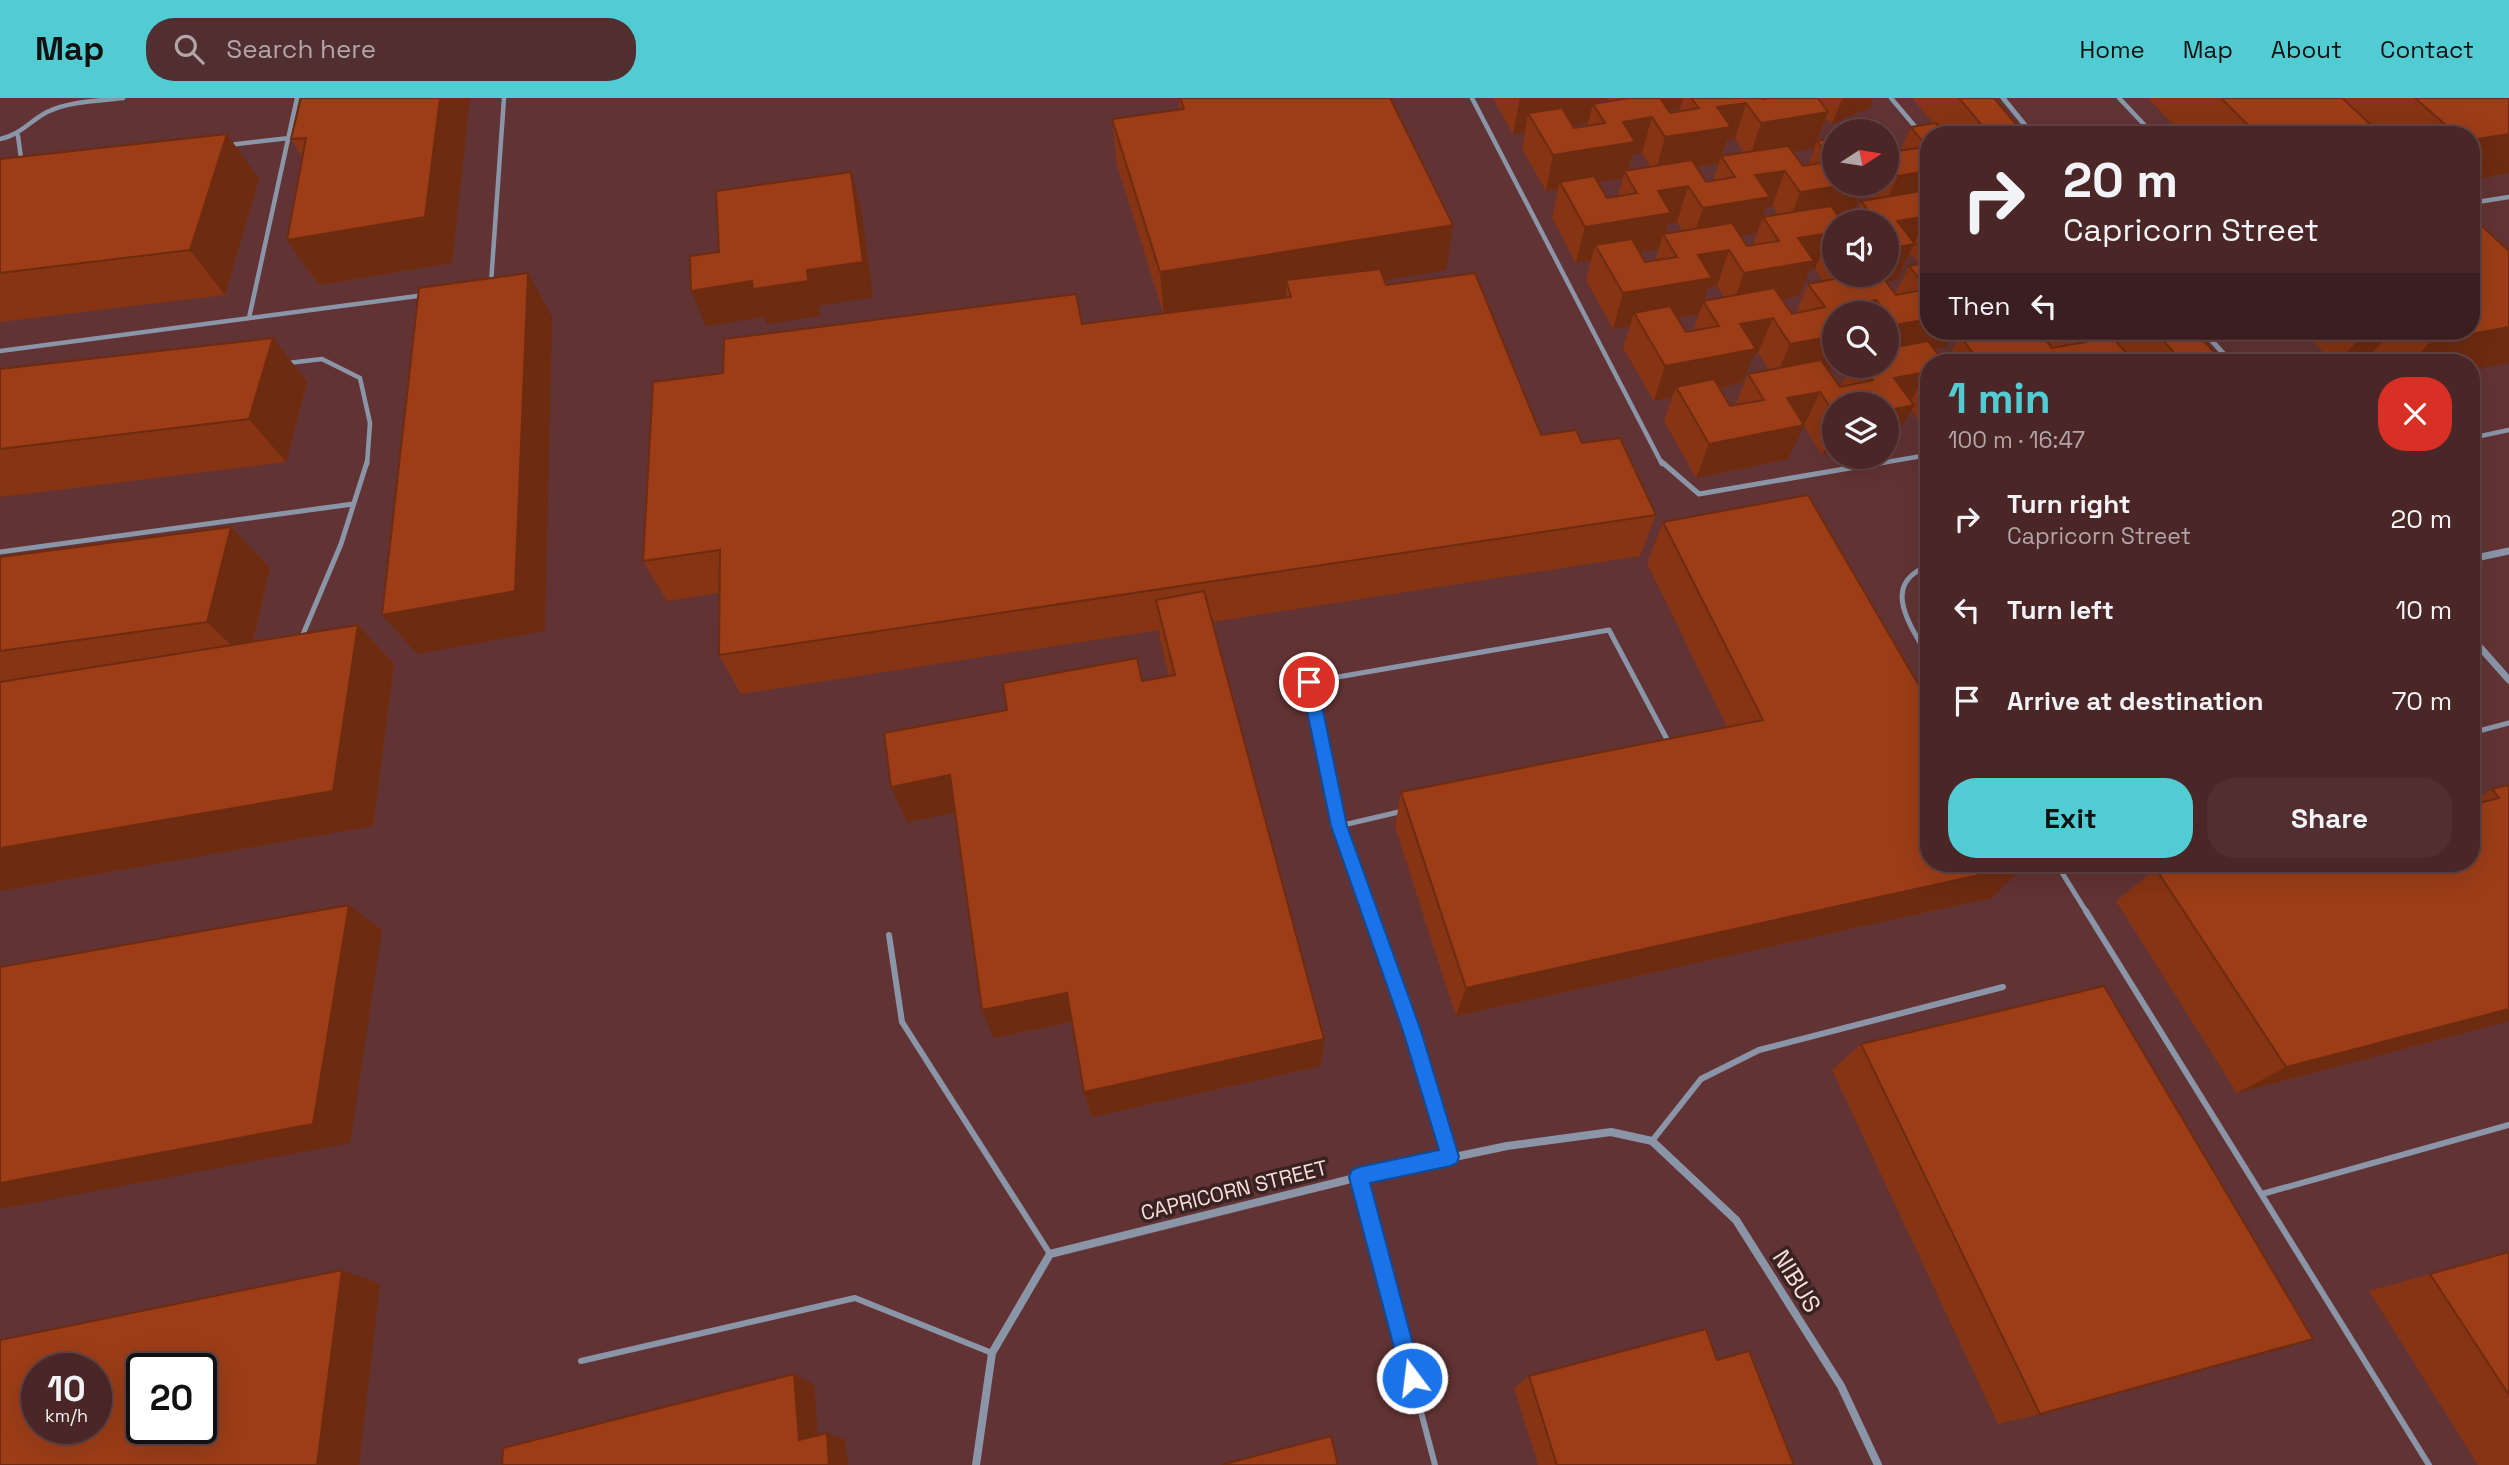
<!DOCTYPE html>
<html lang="en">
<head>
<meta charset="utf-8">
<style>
	:root { --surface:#4a2627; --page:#512e2f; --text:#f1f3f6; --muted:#b2a5a7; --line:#614344; --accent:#51ccd3 }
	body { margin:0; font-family:"Space Grotesk",sans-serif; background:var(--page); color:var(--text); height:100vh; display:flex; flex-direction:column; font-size:26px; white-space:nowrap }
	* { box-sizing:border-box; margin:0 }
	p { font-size:23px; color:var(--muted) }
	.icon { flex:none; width:38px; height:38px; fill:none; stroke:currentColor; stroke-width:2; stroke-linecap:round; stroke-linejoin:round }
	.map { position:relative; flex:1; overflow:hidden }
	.sheet { position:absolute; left:1920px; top:256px; width:560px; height:518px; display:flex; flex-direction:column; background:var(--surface); border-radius:28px; box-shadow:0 7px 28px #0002,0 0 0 2px var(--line) }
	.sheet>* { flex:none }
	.banner { position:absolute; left:1920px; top:28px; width:560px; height:214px; border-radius:28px; box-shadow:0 7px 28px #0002,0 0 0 2px var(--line); background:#4a2627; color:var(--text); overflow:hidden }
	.needle { width:46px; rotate:78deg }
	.controls { position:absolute; left:1822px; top:21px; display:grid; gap:14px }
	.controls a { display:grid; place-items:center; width:77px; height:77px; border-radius:50%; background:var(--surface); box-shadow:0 7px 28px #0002,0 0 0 2px var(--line); font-size:35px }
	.speed { position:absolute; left:21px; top:1255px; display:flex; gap:14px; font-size:35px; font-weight:700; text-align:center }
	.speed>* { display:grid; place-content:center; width:91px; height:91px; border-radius:50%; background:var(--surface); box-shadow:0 7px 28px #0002,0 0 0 2px var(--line); line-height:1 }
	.speed small { font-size:18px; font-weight:400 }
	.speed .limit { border:4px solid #111; border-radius:10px; background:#fff; color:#111 }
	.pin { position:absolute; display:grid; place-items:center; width:60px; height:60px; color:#fff; margin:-30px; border:4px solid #fff; border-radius:50%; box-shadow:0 2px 7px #0007 }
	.me { position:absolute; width:77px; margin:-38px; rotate:345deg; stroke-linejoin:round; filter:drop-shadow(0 0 5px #0008) }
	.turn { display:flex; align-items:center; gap:24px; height:147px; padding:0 28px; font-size:32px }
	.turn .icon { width:91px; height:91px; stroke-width:2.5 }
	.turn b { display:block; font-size:49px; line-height:60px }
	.then { display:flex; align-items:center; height:66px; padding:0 28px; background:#0003; gap:14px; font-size:26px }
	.round { display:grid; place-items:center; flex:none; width:74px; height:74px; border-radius:28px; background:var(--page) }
	.overview { display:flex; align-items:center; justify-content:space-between; height:119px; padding:0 28px }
	h1 { font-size:42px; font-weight:800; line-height:52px; color:var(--accent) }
	.cta { display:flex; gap:14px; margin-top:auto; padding:14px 28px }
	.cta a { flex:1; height:80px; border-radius:28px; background:var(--accent); color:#111; font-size:28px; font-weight:800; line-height:80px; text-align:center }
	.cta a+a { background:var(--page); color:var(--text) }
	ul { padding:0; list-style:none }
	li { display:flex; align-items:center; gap:21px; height:91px; padding:0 28px }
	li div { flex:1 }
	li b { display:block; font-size:26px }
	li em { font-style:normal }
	header { display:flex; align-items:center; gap:42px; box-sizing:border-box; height:98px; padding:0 35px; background:var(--accent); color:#111 }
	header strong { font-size:33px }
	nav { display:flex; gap:38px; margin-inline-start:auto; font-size:24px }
	.search { width:490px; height:63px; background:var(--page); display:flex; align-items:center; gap:18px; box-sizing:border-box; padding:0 24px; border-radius:28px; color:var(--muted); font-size:26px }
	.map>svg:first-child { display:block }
</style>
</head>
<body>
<header>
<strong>Map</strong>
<div class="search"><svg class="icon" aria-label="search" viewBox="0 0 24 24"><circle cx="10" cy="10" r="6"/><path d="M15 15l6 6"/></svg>Search here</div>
<nav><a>Home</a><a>Map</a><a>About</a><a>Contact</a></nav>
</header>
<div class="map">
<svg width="2509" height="1367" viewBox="0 0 2509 1367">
	<rect width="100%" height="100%" fill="#623334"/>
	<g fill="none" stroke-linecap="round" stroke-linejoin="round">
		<path stroke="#8a96a8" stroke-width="4.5" d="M1472,0l190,366
			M1891,0l27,32
			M2119,0l35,37
			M18,38l3,22 4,1
			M0,41c20,-4 30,-18 47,-27 24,-11 51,-11 76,-14
			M229,47l60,-7
			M2471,105l38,-6
			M491,185l13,-185
			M249,220l48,-220
			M0,253l425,-56
			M288,265l34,-4 38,19 10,45 -3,41
			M2471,340l38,-8
			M1875,366l53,-9"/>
		<path stroke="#8a96a8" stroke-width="5" d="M1662,364l37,32 186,-32
			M0,454l353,-48
			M1928,468c-48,18 -18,59 0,90
			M301,541l40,-95 26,-82
			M2471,635l38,-10
			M1339,728l64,-15
			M2056,765l31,50
			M1370,815l-31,-87 -30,-144 300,-52 61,115"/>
		<path stroke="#8a96a8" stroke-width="6" d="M1369,813l43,120 38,126
			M2086,813l343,554
			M889,837l13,87 148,232
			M1652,1043l49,-62 58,-29 244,-63
			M1359,1079l76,288
			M2262,1096l247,-69
			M581,1263l274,-63 137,55"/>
		<path stroke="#8a96a8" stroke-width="5" d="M2003,0l30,37
			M2203,233l28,31"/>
		<path stroke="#8a96a8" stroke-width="7" d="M2471,461l38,-8
			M2471,539l38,43"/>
		<path stroke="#8a96a8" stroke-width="8" d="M976,1367l16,-112 58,-99 309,-77 148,-31 104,-14 41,9 84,79 105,166 37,79"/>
	</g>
	<path fill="#863414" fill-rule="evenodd" d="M301,0l151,165 -133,22 -32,-45 16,-82 -12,-19z
		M1179,0h211l56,172 -62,10 2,5 155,150 41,8 74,72 -16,41 -428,66 112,417 -3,27 -229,51 -8,-25 -12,-70 -78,16 -39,-226 -48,10 100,-112 162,-34 -9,-37 -1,-9 -418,64 -22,-39v-62l-52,8 -24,-40 439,-237 81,-11 -46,-148 -5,-46 67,-9z
		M1493,0h269l1,1 7,-1h103l-4,10 -37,16 -6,-5 -12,29 -22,3 11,15h5l9,-25 17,-3v46h52v-47l11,14h3l11,-24 22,-4 -21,-25h82l31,37h-97v196l18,16 -12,2 -6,13v72l-17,-24 -16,29 -9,2v-37h-52v48l-12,3 -18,-29h-1l-15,33 -92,19 -32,-57 8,-24 -18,4 -31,-53 7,-22 -17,3 -27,-49 5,-20 -15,3 -24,-45 6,-29 -12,2 -24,-42 3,-16 -12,1zM1608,1l1,2 -12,2v-2zM1680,11l-1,3 -9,1 -2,-2zM1588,25v3l-14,2 -2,-3zM1735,41l9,14 -22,3 5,-16zM1642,55l9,14 -23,4 4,-16zM1719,65l-6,18 -7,1 -10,-15zM1623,80l-5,18 -11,2 -9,-16zM1862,93h3l7,8 -11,2 -9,21h34v53h-52v-53l6,-3 11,-2zM1772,108l6,9 -15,2 -10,28 -6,1 -6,-11 16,-2 9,-26zM1677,124l6,9 -18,3 3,-10zM1659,151l-4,11 -10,2 -5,-10zM1910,155l9,11 -10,2 -14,28 -9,-12 11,-2zM1810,171h5l8,12 -15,3 -12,29 -4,1 -10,-15 17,-3zM1717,188l7,11 -20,4 5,-14zM1834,215h52v53h-36l-10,21 -13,-18 15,-3zM1699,216l-6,17 -7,1 -9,-14zM1758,255l11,17 -21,4 -13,31 -5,1 -11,-18 23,-5 12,-29z
		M2148,0h361v75l-38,7v-45h-288z
		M0,61l259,20 -34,116 -225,27z
		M1969,233h69l10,12 8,-12h139l28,31h-278l15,-26 11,-2z
		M2303,233h168v31h-103l-2,-2 -12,2h-22z
		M273,240l34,44 -21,80 -286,35v-128z
		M1663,424l362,343 -34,33 -535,118 -61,-189 6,-35 326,-65 -80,-164z
		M231,429l39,41 -17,74 105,-17 36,39 -21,162 -373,65v-334z
		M2509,687v236l-272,72 -121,-192 40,-32 315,-6v-60l21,-14z
		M1861,946l179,370 -42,10 -166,-354z
		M2509,1154v213h-31l-109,-174z
		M1717,1262l77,105h-256l-24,-77 15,-12z"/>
	<path fill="#6d2b10" d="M440,0h30l-18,165 -133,22 -32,-45z
		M1520,0h88v1l-11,2 -1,8 -3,-5 -5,19 -49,7 -11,-17 -3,20 -12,1z
		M1625,0h58l-3,11 -60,9z
		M1844,0h29l-4,10 -37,16 10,-25z
		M1746,5l-11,36 -8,1 -8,23 -64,10 10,-36 52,-30z
		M1828,14l-14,36 -65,11 12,-36z
		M1652,19l-10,36 -10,2 -6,20 -2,-4 -1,7 -60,10 -3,-6 -2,7 -12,2 7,-36 70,-33z
		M227,36l32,45 -34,116 -35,-45z
		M2509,36v39l-38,7v-40z
		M1785,73l-13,35 -6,1 -9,26 -66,11 12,-36 52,-33z
		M1928,73v33l-47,8 17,-36z
		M851,74l10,36 12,89 -54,9 1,10 -53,8 -3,-7 -58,9 -15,-35 61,-10 55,-11z
		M1841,86h27l-3,7h-3l-11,26 -64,11 13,-36z
		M1688,88l-11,36 -9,2 -4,12 -1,-2 -4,15 -56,9 -8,-13 -4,15 -15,3 9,-36 73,-36z
		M1927,118l-30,64 -67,11 7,-16h49v-31l11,-23z
		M1453,127l-7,45 -155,26 -5,-16v17l-122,20 -4,-45z
		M1830,135l-15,36h-5l-11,27 -68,12 13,-35 54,-35z
		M1729,152l-12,36 -8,1 -10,27 -59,10 -6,-11 -4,13 -17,3 10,-36 75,-38z
		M528,175l24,44 -7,314 -128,23 -35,-39z
		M1876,202l-7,13h-28l3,-7z
		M1773,220l-15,35 -4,1 -12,29 -61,12 -5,-8 -4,10 -18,4 11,-35 75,-42z
		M1928,221v12h26l-8,16 -60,11v-16l9,-17z
		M2509,229v36l-38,7v-8h-60l19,-20z
		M1834,230v38h8l-67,13 15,-35z
		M2366,233h26l-26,29 -12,2h-16z
		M273,240l34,44 -21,80 -37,-43z
		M2033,255l-6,9h-28l2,-3z
		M1927,274l-19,34 -14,-28z
		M1820,294l-32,67 -92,19 13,-34 78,-46z
		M1914,307l-19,34 -9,2v-30z
		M1834,333v21l-12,3z
		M231,429l39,41 -22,93 -41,-39z
		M358,527l36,39 -21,162 -373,65v-43z
		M950,677l13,36 -56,11 -16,-35z
		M2025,767l-34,33 -535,118 10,-28z
		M349,807l33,25 -32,213 -350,66v-26z
		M1067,895l8,28 -81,17 -12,-28z
		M2509,911v12l-272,72 49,-26z
		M1324,941l-3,27 -229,51 -8,-25z
		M342,1172l38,14 -21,181h-42z
		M794,1276l20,10 5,63 -20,-7z
		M827,1335l18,7 3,25h-19z"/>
	<path fill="#9c3d17" stroke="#6d2b10" stroke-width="2" fill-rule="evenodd" d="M301,0h139l-15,119 -138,23 19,-102 -15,1z
		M1180,0h210l63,127 -293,47 -48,-153 72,-10z
		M1629,0h31l10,15 29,-5 -8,-10h71l1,1 7,-1h48l10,14 -67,11 -15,-20 -29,4 14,20 -66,10 -13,-20 -29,5 12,20 -82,13 -25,-42 34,-5 12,20 31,-5 -12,-19z
		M1959,0h35l31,37h-35z
		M2221,0h121l40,37h-124z
		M2415,0h94v36l-38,6v-5h-14z
		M1936,25l10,12h-18v36l-30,5 -12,-14v-25l11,14 30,-4 -16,-20z
		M227,36l-37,116 -190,23v-114z
		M1834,40v46h17l-51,8 -15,-21 -30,4 15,22 -67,11 -15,-22 -30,5 13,22 -86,14 -25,-45 34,-6 13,22 30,-5 -13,-22 68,-11 14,22 29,-5 -14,-21 67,-10 15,20 29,-5 -15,-20z
		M851,74l12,90 -56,8 1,11 -55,8 -1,-8 -61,10 -1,-35 29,-4 -3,-61z
		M1927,92l1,2v26l-1,-2 -30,5 18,23 -29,5v-27h-9l-16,-21z
		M1831,108l12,16h-9v17l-4,-6 -32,5 16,23 -70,12 -15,-23 -31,5 14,23 -89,15 -28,-48 37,-6 13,23 32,-5 -14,-23 69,-11 15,23 32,-5 -16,-24z
		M2471,118l38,35v76l-79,15 -10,-11h51z
		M1928,164v57l-33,6 -19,-25 -32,6 6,7h-16v23l-44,8 -17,-26 -33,6 16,25 -91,17 -31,-53 36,-7 16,26 33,-6 -16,-25 71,-13 18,26 33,-7 -17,-23 47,-9h26l15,20 31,-6 -18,-23z
		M1380,171l6,16 89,-12 66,162 35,-5 6,13 38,-5 36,77 -937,140 1,-105 -77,11 10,-179 70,-9 1,-34 352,-45 6,30 209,-27 -5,-17z
		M528,175l-13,318 -133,24 37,-327z
		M1986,233h52l14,17 33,-6 -10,-11h32l27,31h-94l-7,-9 -32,6 2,3h-29l5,-1 -19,-25z
		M2155,233h40l28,31h-41z
		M273,240l-24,81 -249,30v-80z
		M1928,243l16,21h-16v12l-1,-2 -33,6 20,27 -28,6v-7h-52v9l-14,-21 -33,6 17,27 -95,19 -33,-57 38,-8 16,27 34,-6 -16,-26 73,-14 19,27 33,-7 -10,-14h23v-17z
		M1808,397l120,206v162h95l2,2 -559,123 -65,-196 362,-72 -100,-198z
		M231,429l-24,95 -207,29v-94z
		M1204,493l120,448 -240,53 -17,-99 -85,17 -32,-235 -59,12 -7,-54 123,-23 -4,-27 134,-25 5,23 33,-6 -19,-75z
		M358,527l-25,166 -333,57v-166z
		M2509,687v224l-223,58 -130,-198 25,-6h290v-58l28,-7 -7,-9z
		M349,807l-36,219 -313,59v-216z
		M2104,888l209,353 -273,75 -179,-370z
		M2509,1154v143l-79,-121z
		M342,1172l-25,195h-317v-125zM37,1270h59v60h-59zM142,1270h59v60h-59z
		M1706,1231l11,31 32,-9 45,114h-237l-28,-89z
		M794,1276l5,66 28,-7 2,32h-327l1,-17z
		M1331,1338l7,29h-117z"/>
	<path fill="#1a73e8" stroke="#114b97" stroke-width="2" d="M1309,577l8,7 30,144 74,205 38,126 -2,6 -7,3 -80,17 52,195 -3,8 -7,3 -7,-3 -3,-8 -53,-201 3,-7 7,-3 80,-17 -36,-119 -72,-205 -30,-144z"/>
	<g text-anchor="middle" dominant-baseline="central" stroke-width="7" stroke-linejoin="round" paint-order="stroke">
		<g font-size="21" fill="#fadcdb" stroke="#382222">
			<text transform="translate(1234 1092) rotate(-14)">CAPRICORN STREET</text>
		</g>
		<g font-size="24" fill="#fadcdb" stroke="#382222">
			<text transform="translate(1797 1183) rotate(58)">NIBUS</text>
		</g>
	</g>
</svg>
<div class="controls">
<a><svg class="needle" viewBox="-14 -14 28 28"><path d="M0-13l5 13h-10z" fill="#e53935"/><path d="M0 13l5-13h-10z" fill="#b2a5a7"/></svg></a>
<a><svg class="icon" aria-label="sound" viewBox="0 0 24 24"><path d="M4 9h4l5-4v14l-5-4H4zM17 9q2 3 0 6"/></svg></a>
<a><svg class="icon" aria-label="search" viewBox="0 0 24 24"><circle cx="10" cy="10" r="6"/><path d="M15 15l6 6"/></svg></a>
<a><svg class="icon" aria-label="layers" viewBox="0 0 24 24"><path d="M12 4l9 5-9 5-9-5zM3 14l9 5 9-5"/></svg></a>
</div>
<div class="speed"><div>10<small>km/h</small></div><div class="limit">20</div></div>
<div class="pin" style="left:1309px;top:584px;background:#d93025"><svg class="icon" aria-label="arrive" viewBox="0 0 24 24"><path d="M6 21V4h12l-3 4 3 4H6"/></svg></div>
<svg class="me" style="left:1412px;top:1280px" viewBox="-20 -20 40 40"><circle r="17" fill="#1a73e8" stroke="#fff" stroke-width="3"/><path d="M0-11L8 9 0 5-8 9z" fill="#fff"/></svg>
<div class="banner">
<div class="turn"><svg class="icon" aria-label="right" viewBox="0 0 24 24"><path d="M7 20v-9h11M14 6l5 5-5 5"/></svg><div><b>20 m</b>Capricorn Street</div></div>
<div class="then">Then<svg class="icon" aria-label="left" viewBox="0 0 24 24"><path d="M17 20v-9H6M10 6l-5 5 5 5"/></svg></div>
</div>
<section class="sheet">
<div class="overview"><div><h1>1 min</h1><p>100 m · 16:47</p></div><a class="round" style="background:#d93025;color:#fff"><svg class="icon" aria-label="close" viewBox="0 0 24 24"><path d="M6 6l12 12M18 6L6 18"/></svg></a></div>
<ul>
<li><svg class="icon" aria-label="right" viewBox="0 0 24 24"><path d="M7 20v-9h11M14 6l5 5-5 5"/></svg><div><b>Turn right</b><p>Capricorn Street</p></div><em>20 m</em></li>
<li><svg class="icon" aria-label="left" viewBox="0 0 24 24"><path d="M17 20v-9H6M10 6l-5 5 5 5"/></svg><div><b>Turn left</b></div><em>10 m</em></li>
<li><svg class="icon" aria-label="arrive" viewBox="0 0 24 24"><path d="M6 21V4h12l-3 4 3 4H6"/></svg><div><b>Arrive at destination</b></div><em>70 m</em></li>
</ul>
<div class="cta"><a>Exit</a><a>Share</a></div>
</section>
</div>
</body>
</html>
